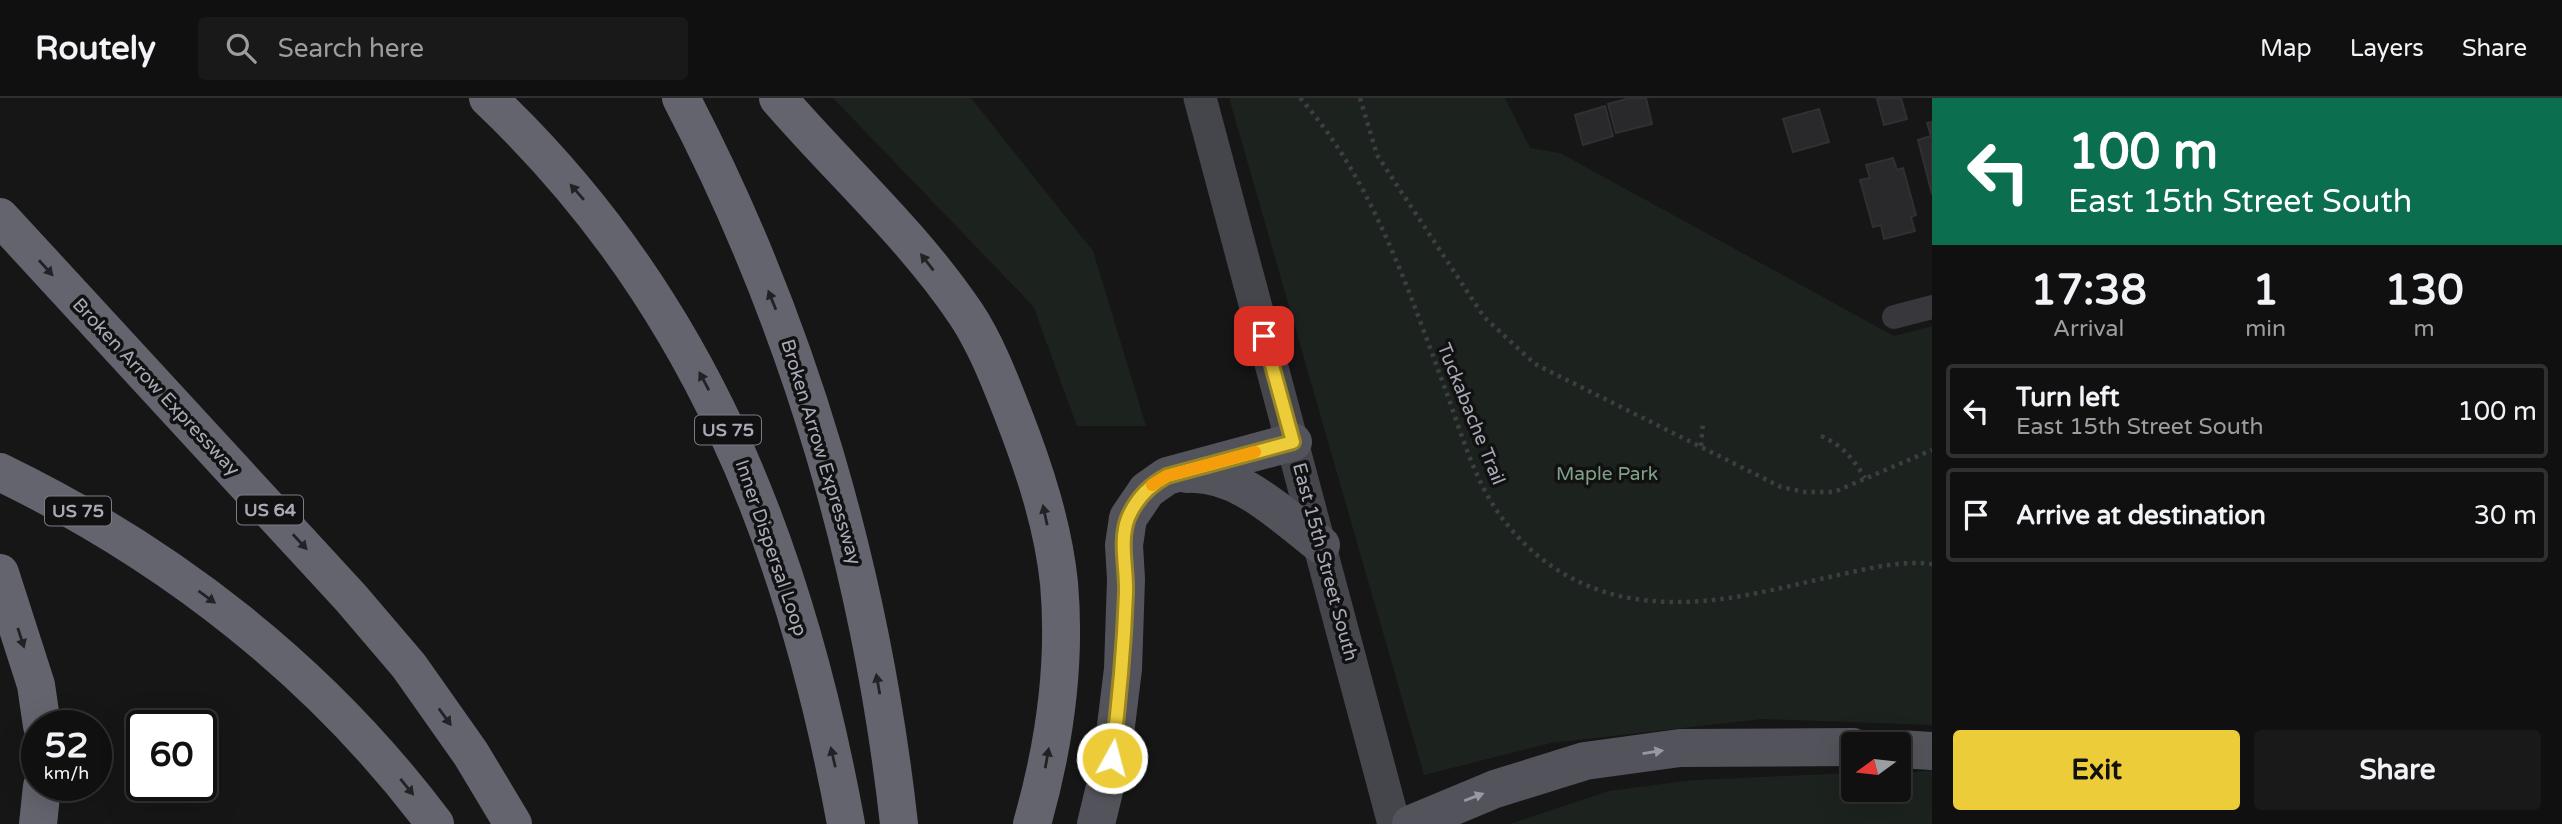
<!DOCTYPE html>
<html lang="en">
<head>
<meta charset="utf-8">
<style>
	:root { --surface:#101011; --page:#19191a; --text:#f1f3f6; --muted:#9c9d9f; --line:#303031; --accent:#eccd39 }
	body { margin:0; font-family:"Varela Round",sans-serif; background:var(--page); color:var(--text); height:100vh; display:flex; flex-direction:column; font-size:26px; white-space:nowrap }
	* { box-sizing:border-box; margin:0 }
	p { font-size:23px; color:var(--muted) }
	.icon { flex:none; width:38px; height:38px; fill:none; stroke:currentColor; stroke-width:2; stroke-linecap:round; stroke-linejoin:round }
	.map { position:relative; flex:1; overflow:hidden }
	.drawer { display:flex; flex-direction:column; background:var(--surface); width:630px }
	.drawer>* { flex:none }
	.guide { background:#0b6e4f; color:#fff; overflow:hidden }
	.needle { width:46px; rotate:255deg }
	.fabs { position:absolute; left:1841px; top:634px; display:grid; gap:14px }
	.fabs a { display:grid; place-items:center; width:70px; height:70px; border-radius:7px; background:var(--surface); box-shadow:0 7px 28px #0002,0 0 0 2px var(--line); font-size:35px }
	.speed { position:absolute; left:21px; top:612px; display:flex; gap:14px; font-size:35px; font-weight:700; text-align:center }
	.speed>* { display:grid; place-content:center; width:91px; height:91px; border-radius:50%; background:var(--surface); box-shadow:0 7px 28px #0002,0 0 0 2px var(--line); line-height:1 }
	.speed small { font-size:18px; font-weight:400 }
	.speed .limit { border:4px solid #111; border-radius:10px; background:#fff; color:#111 }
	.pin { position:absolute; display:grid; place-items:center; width:60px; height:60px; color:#fff; margin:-30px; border-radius:14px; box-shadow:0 4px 10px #0006 }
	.me { position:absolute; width:77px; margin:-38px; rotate:7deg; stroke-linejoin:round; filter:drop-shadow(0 0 5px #0008) }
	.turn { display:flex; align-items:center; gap:24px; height:147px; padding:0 21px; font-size:32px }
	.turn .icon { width:91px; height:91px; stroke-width:2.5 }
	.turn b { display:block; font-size:49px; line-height:60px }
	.eta { display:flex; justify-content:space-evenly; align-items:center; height:119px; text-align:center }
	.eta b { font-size:42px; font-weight:700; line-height:49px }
	.cta { display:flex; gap:14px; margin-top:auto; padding:14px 21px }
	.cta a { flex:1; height:80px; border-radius:7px; background:var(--accent); color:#111; font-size:28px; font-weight:700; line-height:80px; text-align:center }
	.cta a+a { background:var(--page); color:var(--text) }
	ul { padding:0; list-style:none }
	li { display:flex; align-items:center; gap:21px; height:94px; margin:0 14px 10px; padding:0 7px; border:4px solid var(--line); border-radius:7px }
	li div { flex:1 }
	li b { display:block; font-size:26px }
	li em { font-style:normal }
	header { display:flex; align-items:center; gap:42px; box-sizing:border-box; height:98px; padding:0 35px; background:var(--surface); border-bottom:2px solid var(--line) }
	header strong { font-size:33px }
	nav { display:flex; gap:38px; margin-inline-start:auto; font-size:24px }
	.search { width:490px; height:63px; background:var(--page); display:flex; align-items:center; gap:18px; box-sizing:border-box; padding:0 24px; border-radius:7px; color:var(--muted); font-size:26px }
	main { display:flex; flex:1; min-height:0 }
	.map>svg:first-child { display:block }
</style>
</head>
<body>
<header>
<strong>Routely</strong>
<div class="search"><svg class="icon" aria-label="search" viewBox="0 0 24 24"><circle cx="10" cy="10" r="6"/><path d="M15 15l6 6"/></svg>Search here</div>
<nav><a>Map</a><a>Layers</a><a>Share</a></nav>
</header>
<main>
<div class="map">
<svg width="1932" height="726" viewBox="0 0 1932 726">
	<rect width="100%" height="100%" fill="#161617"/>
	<path fill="#1c221e" d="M833,0h138l122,153 53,175h-69l-44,-120z
		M1229,0h276l25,50 30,5 334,183 38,-10v399l-170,-6 -211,24 -127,32z
		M1932,672v54h-422l99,-33 84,-11 160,-7v16h46v-15z"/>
	<path fill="#29292b" stroke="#303033" stroke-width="2" d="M1630,0h16l6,26 -36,9 -8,-29z
		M1901,0l6,21 -23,6 -7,-26z
		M1605,8l8,30 -30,9 -8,-30z
		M1819,11l10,33 -36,10 -10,-33z
		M1932,24v72l-14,-54 13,-4 -4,-13z
		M1893,60l4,12 6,-2 13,47 -5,2 4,14 -31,8 -3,-14 -8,2 -13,-47 10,-2 -4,-13z"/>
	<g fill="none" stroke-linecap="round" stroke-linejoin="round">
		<path stroke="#3d3e43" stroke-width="4.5" stroke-dasharray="3.5 5" stroke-linecap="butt" d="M1300,0c73,82 109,194 147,296 16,44 29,92 59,129 32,41 77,68 129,76 72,11 138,-10 208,-25 29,-6 59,-14 89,-10
			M1360,0l17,57 107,162 51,47 246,123 24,5h29l98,-42
			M1821,338c22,10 31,21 44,42
			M1701,348l2,-23"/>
		<path stroke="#37373c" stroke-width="24" d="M1894,219l38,-10"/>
		<path stroke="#45454c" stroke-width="33" d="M1200,0l194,726"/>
		<path stroke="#53535b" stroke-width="38" d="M1187,376c52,-3 95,41 134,71
			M1899,651l33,2
			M1096,726l16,-66 11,-89 3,-90 -2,-34 4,-27 19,-28 20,-14 126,-34
			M1411,726l84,-35 90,-28 95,-13 173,-1"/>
		<path stroke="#63646d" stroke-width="38" d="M488,0c210,198 307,447 358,726
			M681,0c118,226 190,473 218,726
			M778,0c63,73 134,136 188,216 20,30 34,67 47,100 21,54 40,111 46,169 7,79 -5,164 -27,241
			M0,119l351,381 58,68 62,88 42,70
			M0,374c171,83 321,200 435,352
			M0,475l36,112 6,41
			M38,726l4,-38"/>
	</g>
	<defs><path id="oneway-solid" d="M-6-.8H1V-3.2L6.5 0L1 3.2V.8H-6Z" transform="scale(1.75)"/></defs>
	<g fill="#212224">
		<use href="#oneway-solid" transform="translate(577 94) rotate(-131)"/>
		<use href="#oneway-solid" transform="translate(927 164) rotate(-128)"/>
		<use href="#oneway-solid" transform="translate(46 170) rotate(48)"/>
		<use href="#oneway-solid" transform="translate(772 202) rotate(-112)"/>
		<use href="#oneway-solid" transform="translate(704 283) rotate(-118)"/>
		<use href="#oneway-solid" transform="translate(1045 417) rotate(-102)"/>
		<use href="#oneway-solid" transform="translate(300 444) rotate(47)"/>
		<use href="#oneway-solid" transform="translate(207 499) rotate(36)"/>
		<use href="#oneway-solid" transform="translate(21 540) rotate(72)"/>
		<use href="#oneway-solid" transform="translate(878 586) rotate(-100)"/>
		<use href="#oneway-solid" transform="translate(445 619) rotate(54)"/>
		<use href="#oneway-solid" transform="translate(833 659) rotate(-103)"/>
		<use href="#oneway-solid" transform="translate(1047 660) rotate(-80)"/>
		<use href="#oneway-solid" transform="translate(407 689) rotate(51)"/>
	</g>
	<g fill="#9799a5">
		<use href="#oneway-solid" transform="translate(1653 654) rotate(-9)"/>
		<use href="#oneway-solid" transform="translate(1474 699) rotate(-21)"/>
	</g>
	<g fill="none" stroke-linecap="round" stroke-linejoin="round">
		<g stroke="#998525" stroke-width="18">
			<path id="route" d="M1112,660c7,-55 12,-110 14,-165 1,-24 -7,-52 2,-75 8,-19 22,-33 39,-42l126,-34 -29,-106"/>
		</g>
		<use href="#route" stroke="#eccd39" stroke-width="12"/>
		<path stroke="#f59e0b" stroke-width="12" d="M1152,387l15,-9 88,-24"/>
	</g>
	<g text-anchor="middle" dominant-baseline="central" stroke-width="7" stroke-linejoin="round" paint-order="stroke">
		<g fill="#111112" stroke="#7b7c86" stroke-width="2">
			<rect x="695" y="317.5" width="66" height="29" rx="5"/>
			<rect x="237" y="397.5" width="66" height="29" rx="5"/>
			<rect x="45" y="398.5" width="66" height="29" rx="5"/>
		</g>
		<g font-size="18" font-weight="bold" fill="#a8aab7">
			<text x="728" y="332">US 75</text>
			<text x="270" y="412">US 64</text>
			<text x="78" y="413">US 75</text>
		</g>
		<g font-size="19" fill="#a8aab7" stroke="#111112">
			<text transform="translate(156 289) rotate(47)">Broken Arrow Expressway</text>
			<text transform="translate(1471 316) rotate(68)">Tuckabache Trail</text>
			<text transform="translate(821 354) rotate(73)">Broken Arrow Expressway</text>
			<text transform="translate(771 450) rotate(71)">Inner Dispersal Loop</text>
			<text transform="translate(1325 464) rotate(75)">East 15th Street South</text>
		</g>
		<g font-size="19" fill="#80a187" stroke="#111112">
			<text x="1607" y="376">Maple Park</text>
		</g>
	</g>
</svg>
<div class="fabs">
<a><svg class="needle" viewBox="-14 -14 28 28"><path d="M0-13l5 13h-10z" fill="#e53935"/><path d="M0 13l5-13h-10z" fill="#9c9d9f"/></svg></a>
</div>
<div class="speed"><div>52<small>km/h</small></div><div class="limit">60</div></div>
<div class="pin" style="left:1264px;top:238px;background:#d93025"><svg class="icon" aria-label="arrive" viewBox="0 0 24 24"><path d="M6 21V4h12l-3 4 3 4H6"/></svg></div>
<svg class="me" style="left:1112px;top:660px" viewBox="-20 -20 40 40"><circle r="17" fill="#eccd39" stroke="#fff" stroke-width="3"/><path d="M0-11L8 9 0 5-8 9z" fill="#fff"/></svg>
</div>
<section class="drawer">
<div class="guide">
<div class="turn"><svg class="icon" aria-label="left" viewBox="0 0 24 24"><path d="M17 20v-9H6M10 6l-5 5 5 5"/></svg><div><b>100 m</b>East 15th Street South</div></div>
</div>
<div class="eta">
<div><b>17:38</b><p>Arrival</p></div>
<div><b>1</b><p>min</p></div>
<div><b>130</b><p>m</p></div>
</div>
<ul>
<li><svg class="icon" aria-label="left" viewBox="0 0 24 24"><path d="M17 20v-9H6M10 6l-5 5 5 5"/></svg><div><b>Turn left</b><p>East 15th Street South</p></div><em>100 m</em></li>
<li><svg class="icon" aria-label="arrive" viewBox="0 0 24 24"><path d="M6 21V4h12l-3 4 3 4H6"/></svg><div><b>Arrive at destination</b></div><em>30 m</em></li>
</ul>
<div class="cta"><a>Exit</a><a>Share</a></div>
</section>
</main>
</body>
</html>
